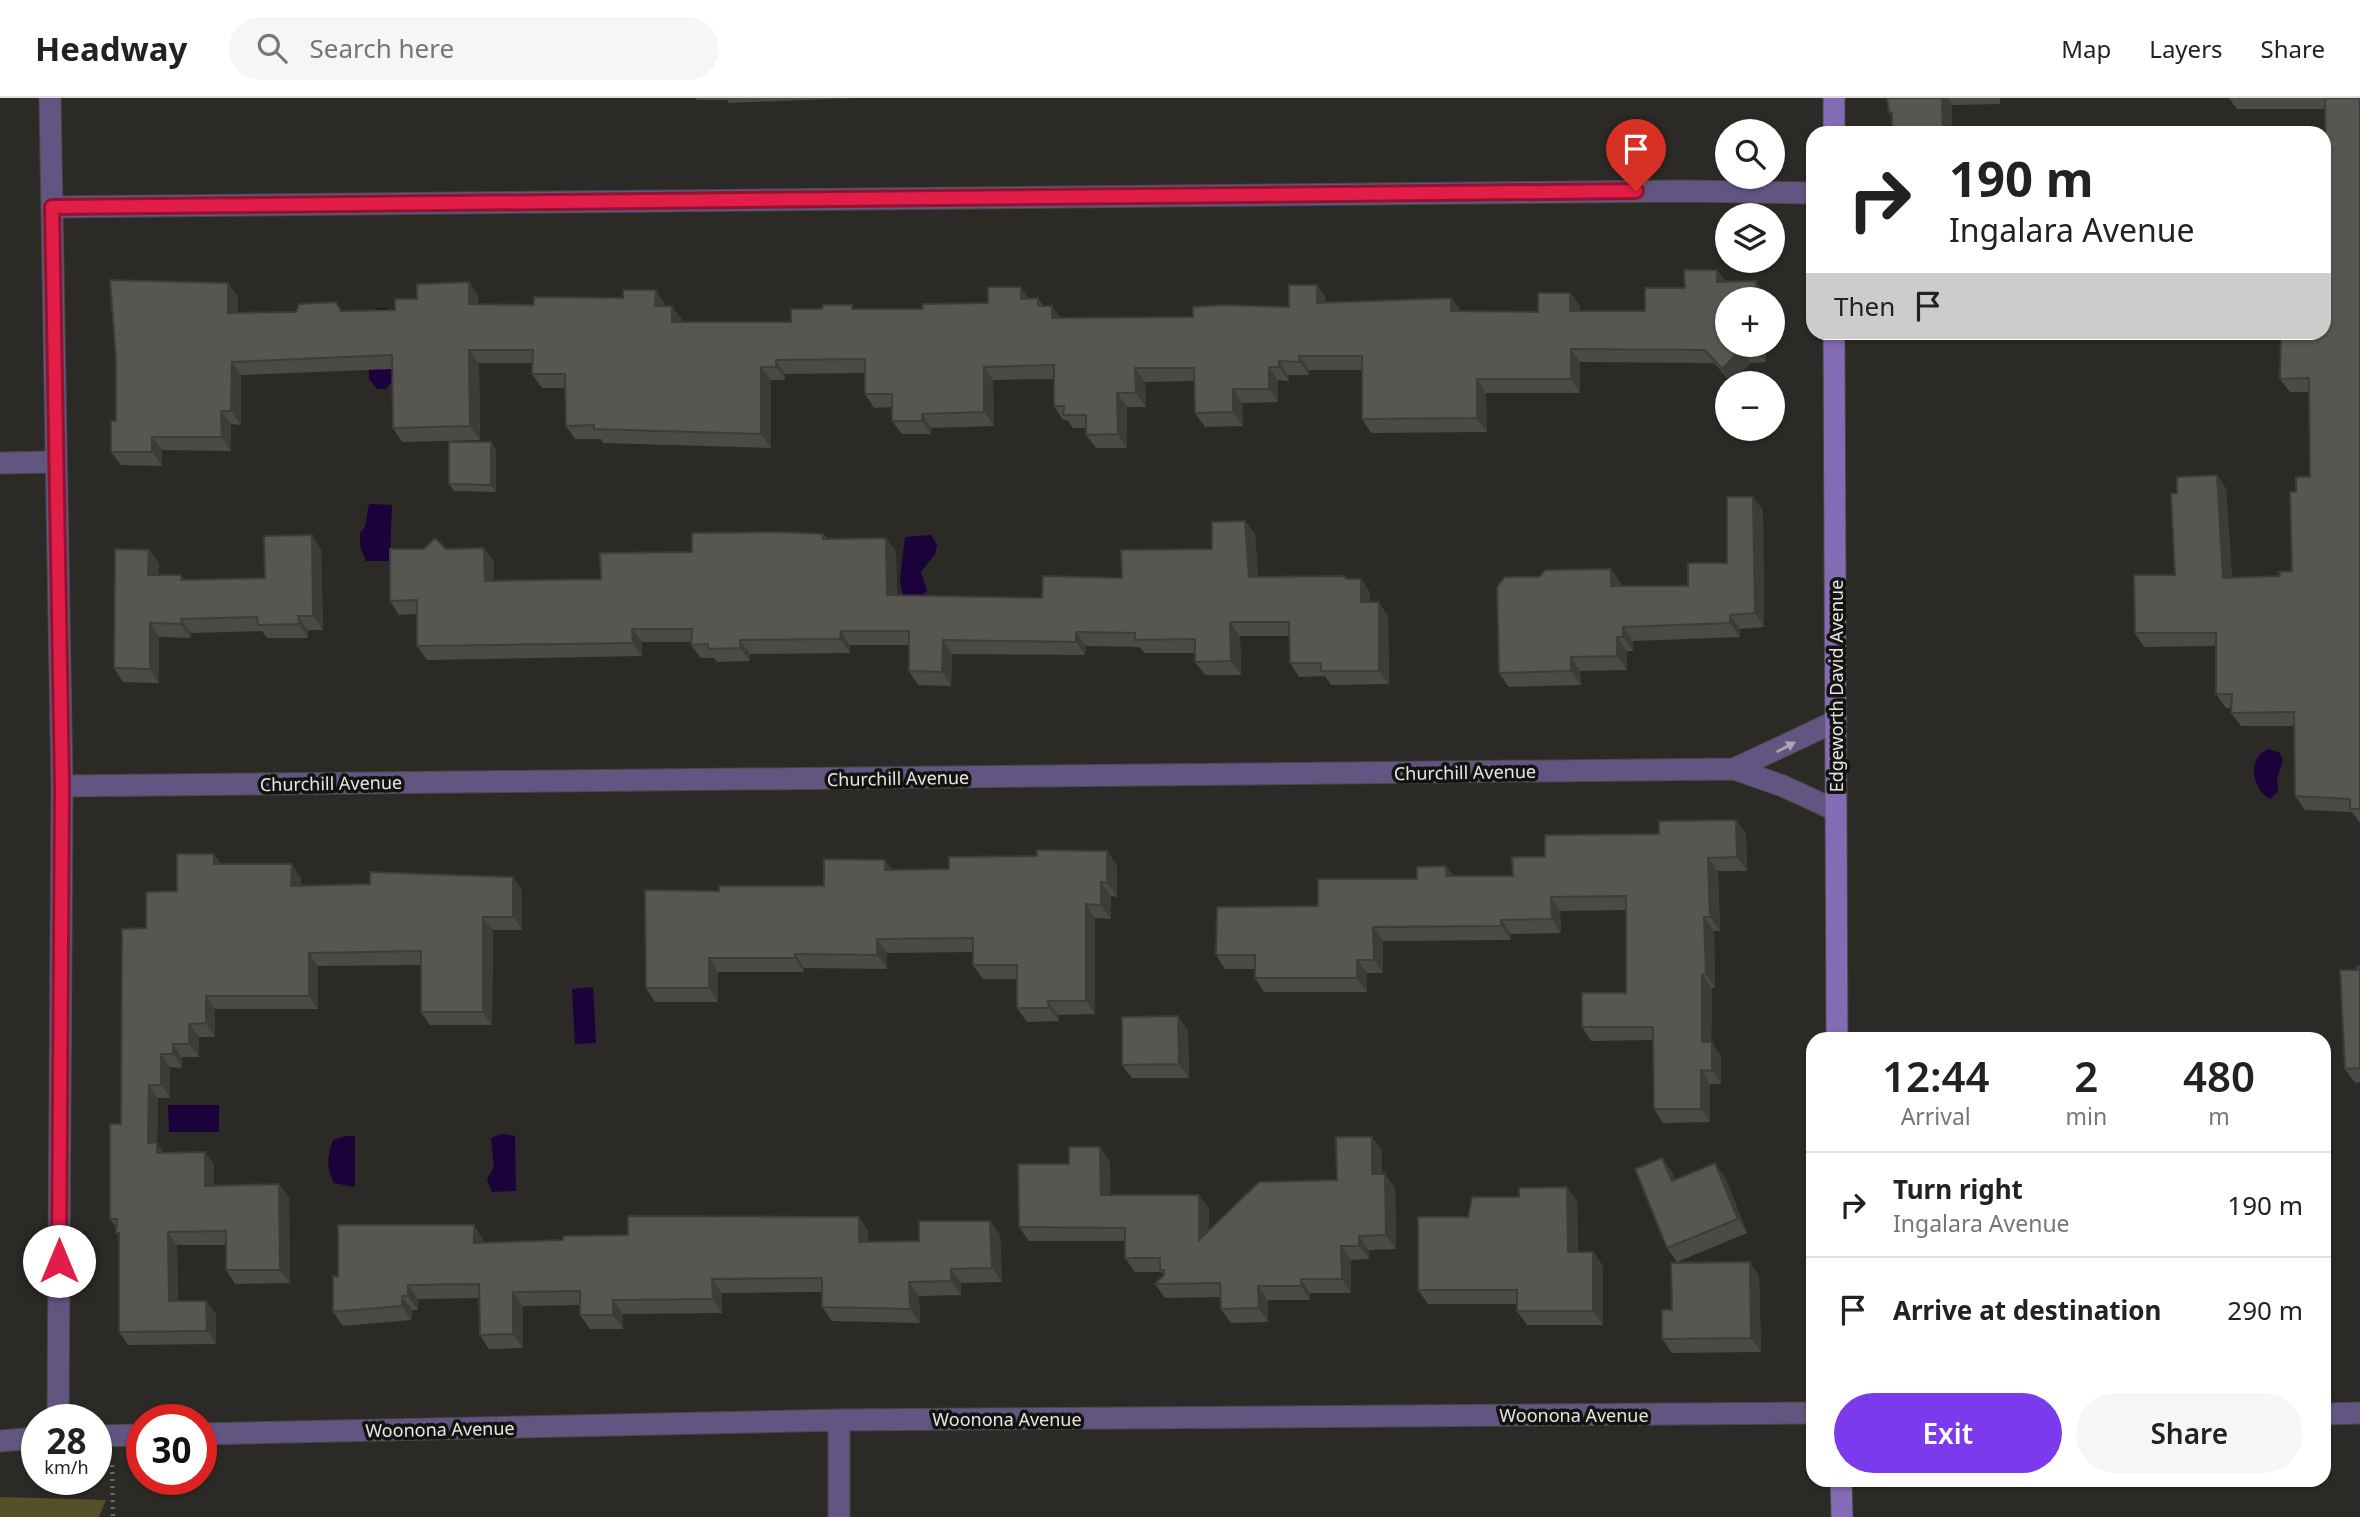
<!DOCTYPE html>
<html lang="en">
<head>
<meta charset="utf-8">
<style>
	:root { --surface:#fff; --page:#f6f6f6; --text:#222; --muted:#767676; --line:#e0e0e0; --accent:#7c3aed }
	body { margin:0; font-family:"Noto Sans",sans-serif; background:var(--page); color:var(--text); height:100vh; display:flex; flex-direction:column; font-size:26px; white-space:nowrap }
	* { box-sizing:border-box; margin:0 }
	p { font-size:23px; color:var(--muted) }
	.icon { flex:none; width:38px; height:38px; fill:none; stroke:currentColor; stroke-width:2; stroke-linecap:round; stroke-linejoin:round }
	.map { position:relative; flex:1; overflow:hidden }
	.panel { position:absolute; left:1806px; top:934px; width:525px; height:455px; display:flex; flex-direction:column; background:var(--surface); border-radius:21px; box-shadow:0 2px 5px #0004 }
	.panel>* { flex:none }
	.hud { position:absolute; left:1806px; top:28px; width:525px; height:214px; border-radius:21px; box-shadow:0 2px 5px #0004; background:#fff; color:var(--text); overflow:hidden }
	.controls { position:absolute; left:1715px; top:21px; display:grid; gap:14px }
	.controls a { display:grid; place-items:center; width:70px; height:70px; border-radius:50%; background:var(--surface); box-shadow:0 2px 5px #0004; font-size:35px }
	.speed { position:absolute; left:21px; top:1306px; display:flex; gap:14px; font-size:35px; font-weight:700; text-align:center }
	.speed>* { display:grid; place-content:center; width:91px; height:91px; border-radius:50%; background:var(--surface); box-shadow:0 2px 5px #0004; line-height:1 }
	.speed small { font-size:18px; font-weight:400 }
	.speed .limit { border:10px solid #d22; background:#fff; color:#111 }
	.pin { position:absolute; display:grid; place-items:center; width:60px; height:60px; color:#fff; margin:-72px -30px; border-radius:50% 50% 50% 0; rotate:-45deg; box-shadow:0 0 7px #0007 }
	.pin .icon { rotate:45deg }
	.me { position:absolute; width:77px; margin:-38px; rotate:0deg; stroke-linejoin:round; filter:drop-shadow(0 0 5px #0008) }
	.turn { display:flex; align-items:center; gap:24px; height:147px; padding:0 28px; font-size:32px }
	.turn .icon { width:91px; height:91px; stroke-width:2.5 }
	.turn b { display:block; font-size:49px; line-height:60px }
	.then { display:flex; align-items:center; height:66px; padding:0 28px; background:#0003; gap:14px; font-size:26px }
	.eta { display:flex; justify-content:space-evenly; align-items:center; height:119px; text-align:center }
	.eta b { font-size:42px; font-weight:600; line-height:49px }
	.action { display:flex; gap:14px; margin-top:auto; padding:14px 28px }
	.action a { flex:1; height:80px; border-radius:42px; background:var(--accent); color:#fff; font-size:28px; font-weight:600; line-height:80px; text-align:center }
	.action a+a { background:var(--page); color:var(--text) }
	ul { padding:0; list-style:none }
	li { display:flex; align-items:center; gap:21px; height:105px; padding:0 28px; border-top:2px solid var(--line) }
	li div { flex:1 }
	li b { display:block; font-size:26px }
	li em { font-style:normal }
	header { display:flex; align-items:center; gap:42px; box-sizing:border-box; height:98px; padding:0 35px; background:var(--surface); border-bottom:2px solid var(--line) }
	header strong { font-size:33px }
	nav { display:flex; gap:38px; margin-inline-start:auto; font-size:24px }
	.search { width:490px; height:63px; background:var(--page); display:flex; align-items:center; gap:18px; box-sizing:border-box; padding:0 24px; border-radius:38px; color:var(--muted); font-size:26px }
	.map>svg:first-child { display:block }
</style>
</head>
<body>
<header>
<strong>Headway</strong>
<div class="search"><svg class="icon" aria-label="search" viewBox="0 0 24 24"><circle cx="10" cy="10" r="6"/><path d="M15 15l6 6"/></svg>Search here</div>
<nav><a>Map</a><a>Layers</a><a>Share</a></nav>
</header>
<div class="map">
<svg width="2360" height="1419" viewBox="0 0 2360 1419">
	<rect width="100%" height="100%" fill="#2b2a26"/>
	<path fill="#555026" d="M0,1399l106,3 -7,17h-99z"/>
	<path fill="#1c023a" d="M377,210h10l6,6 1,66 -9,9h-8l-8,-10 -1,-61z
		M369,406l23,1 -2,56h-24l-6,-14v-14l5,-6z
		M931,437l6,10 -2,9 -14,18 6,18 -7,8 -17,1 -3,-20 5,-42z
		M2269,651l11,4 3,7 -6,19 1,13 -8,7c-19,-10 -23,-43 -1,-50z
		M593,889l3,56 -21,1 -3,-55z
		M168,1007h51v27h-50z
		M502,1036l13,2 1,55 -24,1 -5,-13 7,-12 -3,-29z
		M345,1038h10v51l-21,-4c-8,-15 -7,-27 -1,-43z"/>
	<g fill="none" stroke-linecap="round" stroke-linejoin="round">
		<g stroke="#494844" stroke-width="23">
			<path id="street" d="M50,0l12,688 -4,633
				M52,109l1635,-16 126,2
				M0,365l55,-1
				M1734,671l102,-48
				M62,688l1672,-17 49,17 52,24
				M2324,1316l36,-1
				M839,1322v97
				M201,1336l638,-14 974,-7
				M96,1338l46,-1
				M0,1343l37,-3"/>
		</g>
		<g stroke="#494844" stroke-width="23">
			<path id="secondary" d="M1834,35v-35
				M1834,234l3,708
				M1841,1382l1,37"/>
		</g>
		<path stroke="#686764" stroke-width="4.5" stroke-dasharray="2 5" stroke-linecap="butt" d="M112,1367l1,52"/>
		<use href="#street" stroke="#635582" stroke-width="21"/>
		<use href="#secondary" stroke="#836cb3" stroke-width="21"/>
	</g>
	<path fill="#4b4a46" d="M696,0h160l-127,5 -2,-3h-30z
		M1887,0h113v6l-48,1 -60,13 -3,-5z
		M2229,0h131v725l-8,-11 -47,-2 -10,-14 -1,-70h-53l-10,-13 1,-5h-6l-10,-14v-48l-72,1 -9,-14 40,-58 2,-82 40,-18 9,14 6,88 48,-1 12,-5 4,-79 14,-15 -1,-85h-19l-10,-13 46,-211 -1,-59h-88z
		M469,184l9,14v8l56,1 131,-1v2l17,14v2h109l64,-13h67l116,-11 5,8h9l8,12 133,-1 96,-10 37,-9v5l125,-5 10,13 77,1 32,-19 10,13v5h65l40,-23 41,-6 39,13 1,67 -16,1 -18,20 -18,-20 -134,-1v31h-94l1,39 -116,1 -9,-14v-49h-53v5h-21l1,6 -11,-1v22l-36,1 1,23 -38,1 -10,-14v-32l-50,1 1,25h-19v41h-31l-10,-13v-7h-13l-6,-8h-4l-9,-14v-27l-61,1 1,46 -63,2v6h-29l-10,-13v-14l-18,1 -9,-14v-21l-80,1v6h-14v68l-168,-5 -2,-4h-26l-9,-13 -1,-38h-23l-10,-14v-11h-53l1,77 -78,2 -9,-14 -1,-59 -151,6v50l-10,-1v27l-69,-1v16l-41,-1 -10,-13 5,-31 122,-125v17l58,-1 40,-10 6,9 53,-1 22,-11z
		M496,351v43l-42,-1 -5,-7z
		M1753,399l10,13 1,117 -24,2v8l-107,4v10h-6v19l-47,1 1,14 -72,2 -10,-14 40,-96 82,6v3h67l39,-23z
		M1245,423l10,13 3,43 103,2 9,14v9l18,14 1,68 -58,1 -6,-9 -26,1 -9,-14 -1,-27h-49l1,39h-36l-10,-13v-9h-51l-4,-6 -54,-1 -1,9 -133,-1 -1,32 -33,-1 -9,-14v-26h-59v8l-100,1v7l-33,1 -3,-4h-13l-10,-13v-3h-49v14l-215,4 -10,-14v-32l-18,1 -9,-14 56,-52 38,-1 10,14v18l107,-1 91,-27 131,-18 4,5 59,-1 10,14 1,44 145,2 80,-20 90,-29z
		M321,451l2,81h-15v8h-41l-5,-7 -71,2v5l-32,-1v46l-36,-1 -9,-14 35,-118 10,13 -1,12h23l3,5 81,-2z
		M1736,722l10,14 1,37h-29l2,60h-6l1,57h-3l-1,54 10,14v28h-11v38l-47,1 -9,-14 -1,-69 -62,1 -9,-14 44,-34v-83l-66,1 1,22 -50,1v6l-128,1v32h-16v19h-103l-9,-14v-9h-30l-9,-14 201,-76 29,-13 7,10h60l32,-19 114,-23z
		M1037,758l80,9v32l-6,-1v23l-16,-1v96l-37,1 1,6 -32,1 -10,-14v-29h-34l-10,-14v-13l-86,1v16l-83,-1v4h-86v30h-63l-9,-14 73,-97 105,-5 68,-17h57z
		M222,766l79,14v8l221,4v40h-29l-1,95h-62l-9,-13v-47l-103,1v43h-103v28h-16v20h-17v11l-12,-1v31h-12l-1,45 7,10 41,-1 9,13v21l75,11 1,86 -55,1 -9,-14v-25h-49l1,56 38,13v30l-88,1 -9,-13v-96l-3,-3v-6l-6,-8 11,-95 25,-196 31,-37z
		M2360,868v116l-5,1 -10,-14 13,-99z
		M1188,932l1,48h-57l-10,-13z
		M1372,1039l10,14v23l13,14 1,61 -27,1v9l-18,1v33h-41v7h-42v22l-37,1 -10,-14v-12l-56,1 -10,-14 9,-9 -3,-3h-26l-10,-14v-17h-96l-10,-14 50,-63 41,-3v34h89l10,14v22l128,-51z
		M1672,1074l3,8 50,-3 22,56 -70,29 -10,-14z
		M1577,1103l1,51h15l10,14v59h-76l-10,-14v-7h-89l-10,-14 50,-73z
		M859,1119l9,14v11l51,-1 71,-20 10,14 2,47 -41,1v12l-42,1 1,27 -88,-2 -10,-14v-15l-100,1v20l-99,1v15h-33l-10,-14v-10l-57,1v42l-34,1 -9,-14 -1,-37 -61,1v11h-6l-1,10 -68,6 -10,-14 5,-35 145,-38 1,4 79,-3z
		M1759,1178l2,76 -89,1 -10,-14 10,-29z"/>
	<path fill="#3d3c39" d="M1942,0h6l4,7v28h-9z
		M1717,172l10,13 -10,-1z
		M1756,183l9,14v4h-9z
		M469,184l9,14v22l-9,-14z
		M228,185l10,13v31l-10,-14z
		M1317,187l9,13v19l-9,-14z
		M1021,189l9,13 -9,-1z
		M656,192l9,14v16l-10,-14z
		M1570,195l10,13v19l-10,-14z
		M1451,200l10,13h-10z
		M672,208l10,14v15l-10,-13z
		M1052,208l9,14 -9,-2z
		M1756,247h10v17l-10,-13z
		M1571,251l9,13v31l-9,-14z
		M1741,251l9,14 -18,20 -10,-14z
		M469,252l10,13 1,77 -10,-14z
		M1299,258l10,14v5l-9,-13z
		M776,262l9,14v6l-9,-13z
		M1279,263l9,14 1,6 -10,-14z
		M232,264l9,13v50l-10,-14z
		M761,269l10,13v68l-10,-14z
		M984,269l9,13 1,46 -10,-14z
		M1269,269l9,13v22l-9,-13z
		M1135,270l10,14 1,25 -10,-14z
		M1477,281l9,14 1,39 -10,-14z
		M1233,291l9,14 1,23 -10,-14z
		M1117,295l10,14v41l-9,-14z
		M221,313l10,13v27l-9,-14z
		M922,316l9,14v6l-9,-13z
		M152,339l10,13v16l-10,-14z
		M491,344l5,7v43l-5,-7z
		M2217,377l9,14 7,102 -10,-13z
		M1753,399l10,13 1,117 -9,-14z
		M1245,423l10,13 4,56 -10,-13z
		M312,437l9,14 2,81 -10,-14z
		M886,440l10,14 1,57 -10,-14z
		M484,450l10,14v32l-9,-13z
		M149,452l10,13 -1,26 -10,-14z
		M1611,471l10,14v17l-10,-14z
		M1361,481l9,14v23l-9,-14z
		M1379,504l9,14 1,68 -10,-13z
		M1730,517l10,14v8l-10,-14z
		M298,518l10,14v8l-9,-14z
		M181,521l10,14v5l-10,-14z
		M1230,524l10,14 1,39 -10,-14z
		M150,525l9,14v46l-9,-14z
		M1623,529l10,14v10l-10,-14z
		M632,531l10,13v14l-9,-13z
		M841,533l9,14v8l-10,-14z
		M1076,534l10,14 -1,9 -9,-13z
		M1617,539l10,14v19l-10,-14z
		M740,542l10,14v7l-10,-13z
		M943,542l9,14 -1,32 -9,-14z
		M1571,559l9,14 1,14 -10,-14z
		M1736,722l10,14 1,37 -10,-14z
		M1107,753l10,14v32l-10,-14z
		M214,756l10,13 -10,-3z
		M1708,760l10,13 2,60 -10,-14z
		M885,762l10,14 -10,-4z
		M292,766l9,14v21l-10,-13z
		M1446,768l10,14 -10,-4z
		M513,779l9,13v40l-9,-13z
		M1101,784l10,14v23l-10,-14z
		M1551,799l9,14 1,22 -9,-14z
		M1086,806l9,14v96l-9,-13z
		M483,819l10,13 -1,95 -9,-13z
		M1704,819l10,14 1,57 -9,-14z
		M1501,822l10,14v6l-10,-14z
		M1373,829l10,14v32l-9,-13z
		M877,841l10,14v16l-10,-14z
		M309,855l9,13v43l-9,-13z
		M795,856l9,14v4l-9,-14z
		M709,860l9,14v30l-9,-14z
		M1357,862l10,13v19l-10,-14z
		M1702,877l10,13 -1,68 -9,-14z
		M206,898l9,13v28l-9,-14z
		M1048,903l10,14 1,6 -10,-13z
		M1178,918l10,14 1,48 -10,-14z
		M189,926l10,13v20l-10,-13z
		M1712,944l9,14v28l-9,-13z
		M173,946l9,13v11l-9,-14z
		M161,956l9,13v31l-9,-13z
		M1701,972l9,14v38l-9,-13z
		M149,987l9,13 -1,45 9,13v10l-18,-23z
		M1372,1039l10,14v37l-10,-14z
		M1100,1049l10,14 1,48 -10,-14z
		M205,1054l9,13v34l-9,-13z
		M1662,1060l10,14 9,23 -9,-14z
		M1715,1065l10,14 22,56 -9,-14z
		M1385,1076l10,14 1,61 -10,-14z
		M279,1086l10,13 1,86 -10,-13z
		M1567,1089l10,14 1,65 -10,-14z
		M1199,1097l10,14v45l-10,-14z
		M859,1119l9,14v25l-9,-14z
		M990,1123l10,14 2,47 -10,-14z
		M474,1127l9,14 1,18 -10,-14z
		M168,1134l9,13 1,69 -9,-13z
		M1359,1138l10,14v9l-10,-13z
		M1341,1148l10,14v33l-9,-14z
		M1593,1154l10,14v59l-10,-14z
		M1750,1164l9,14 2,76 -10,-14z
		M951,1171l10,14v12l-10,-14z
		M712,1181l10,14v20l-9,-14z
		M1301,1181l9,14v7l-9,-14z
		M909,1184l10,14 1,27 -10,-14z
		M408,1187l10,14v11l-10,-14z
		M1258,1188l10,14v22l-9,-14z
		M513,1194l10,14v42l-10,-14z
		M402,1198l10,14 -1,10 -9,-14z
		M613,1202l10,14v15l-10,-14z
		M206,1203l10,13v30l-9,-13z"/>
	<path fill="#575651" stroke="#3d3c39" stroke-width="2" d="M1887,0h55l1,35h-51v-20h-3z
		M2325,0h35v711h-10v-10l-55,-3 -1,-84 -63,1 1,-19h-16v-61h-81l-1,-58h41l-4,-81 6,-1v-16l40,-2 6,103 57,-2 -1,-4 13,-1 -2,-79h6v-15h14l-1,-99 -29,1 1,-47h43v-164h2z
		M1684,172h33v12l39,-1v18h-29v46h29v4h-15l-19,20 -17,-19 -134,-1v30h-94v39l-115,1v-63h-63l1,6 -21,-1v6h-10v22h-36v23l-38,1 -1,-45h-59l1,25h-19l1,41 -32,1v-20h-23l1,-9h-10v-41l-70,2v45l-62,2v7h-30v-27h-27v-35l-89,1v7h-15v67l-167,-5v-4l-28,1 -1,-52h-33l1,-24h-64l1,76 -77,2 -1,-73 -160,7 -1,49h-10l1,26h-70v15h-41v-31h5v-62l-6,-79 118,3v30l68,-1 3,-8 37,-2 5,9 54,-1v-11h22v-15l52,-2v22l65,1v-8l89,1v-8h33l-1,16h17v16h119v-13h31l1,-4h29v4h70l1,-5 65,-1v-16h33v12l17,-1v8h14v12l141,-1v-10l29,-2 67,2v-22h28v18l134,-5v13l87,1v-19h32v18h75v-23h40z
		M449,344h42v43l-42,-1z
		M1727,399h26l2,116 -25,2v8l-107,4v10h-6v19l-46,1v14l-72,2 -2,-86 8,-10h34l6,-7 66,-1v17h77v-23h39z
		M1245,423l4,56 96,-1 1,3h15v23h18v69h-58v-8h-31l-1,-41h-59l1,39 -36,1v-23l-60,1v-7l-59,-1v10l-133,-2 -1,32 -33,-1v-40h-68l-1,8 -100,1v8l-32,1v-5l-17,1 1,-16h-60l1,14 -216,3v-46l-27,1v-52h34l11,-11 11,11 38,-1 1,33 116,-2 -1,-26 92,-1v-19l86,-1 45,2v5l63,-1 1,57 155,3 1,-22 79,2 -1,-28 91,-1v-27z
		M312,437l1,81h-15l1,8 -41,1 -1,-8 -76,2v5l-31,-1v46l-36,-1 1,-119 34,1 -1,25h33v5l84,-2 -1,-42z
		M1736,722l1,37 -29,1 2,59h-6l2,57 -4,1v67h10v29l-11,-1v39h-47l-1,-82h-71v-34h44v-97l-75,1 1,22 -51,1v6l-128,1 1,33h-17v18h-102v-23h-39l1,-48 101,-1v-27h99v-12l29,-1v10h67l-1,-19h33v-22l114,-1v-13z
		M1037,752l70,1v32l-6,-1v23l-15,-1v97h-38l1,7h-32v-43h-44v-27l-96,1v16l-82,-1v4h-86v30h-63l-1,-98 74,1v-5h105v-27l61,1v10l64,-1v-12l88,-1z
		M177,756h37v10h78l-1,22 79,-2v-12l143,5v40h-30v95h-62v-61l-112,2v43h-103v27l-17,1v20h-16v10h-12v31h-12l-1,58 9,-1v11l48,-1v34l74,-2 1,86h-54v-39l-58,1 1,69h37l1,30 -88,1v-99h-3l1,-14h-7v-95h11l1,-195 24,-1v-36l31,-1z
		M2357,868h3v102l-15,1 -5,-99h18z
		M1178,918l1,48 -57,1v-48z
		M1336,1039h36v37h13l1,61 -27,1v10h-18l1,33h-41v7h-43l1,22 -38,1 -1,-26 -65,1 9,-9v-5h-4v-12h-35v-30l-106,-1 -1,-63h51v-17h31l1,48h98v45l60,-58 78,-2z
		M1662,1060l10,23 43,-18 23,56 -71,29 -32,-79z
		M1567,1089l1,65h25v59h-76v-21h-99v-73h50l4,-20h47v-9z
		M628,1118l231,1v25l60,-1v-20h71l2,47 -41,1v12l-42,1 1,27 -88,-2v-29l-110,1 1,20 -100,1v15h-33v-24l-67,1v42l-33,1 -1,-51 -71,1v11h-6v10l-69,6v-36l5,1v-52h136v18l89,-3v-4l65,-1z
		M1750,1164l1,76 -89,1v-29h10l-1,-47z"/>
	<defs><path id="oneway-solid" d="M-6-.8H1V-3.2L6.5 0L1 3.2V.8H-6Z" transform="scale(1.75)"/></defs>
	<use fill="#aaa4b7" href="#oneway-solid" transform="translate(1786 649) rotate(-28)"/>
	<g fill="none" stroke-linecap="round" stroke-linejoin="round">
		<g stroke="#92132f" stroke-width="18">
			<path id="route" d="M59,1163l3,-475 -10,-579 1584,-16"/>
		</g>
		<use href="#route" stroke="#e11d48" stroke-width="12"/>
	</g>
	<g text-anchor="middle" dominant-baseline="central" stroke-width="7" stroke-linejoin="round" paint-order="stroke">
		<g font-size="18" fill="#e5e5e2" stroke="#131311">
			<text transform="translate(1836 588) rotate(-90)">Edgeworth David Avenue</text>
			<text transform="translate(1465 674) rotate(-1)">Churchill Avenue</text>
			<text transform="translate(898 680) rotate(-1)">Churchill Avenue</text>
			<text transform="translate(331 685) rotate(-1)">Churchill Avenue</text>
			<text x="1574" y="1317">Woonona Avenue</text>
			<text x="1007" y="1321">Woonona Avenue</text>
			<text transform="translate(440 1331) rotate(-1)">Woonona Avenue</text>
		</g>
	</g>
</svg>
<div class="controls">
<a><svg class="icon" aria-label="search" viewBox="0 0 24 24"><circle cx="10" cy="10" r="6"/><path d="M15 15l6 6"/></svg></a>
<a><svg class="icon" aria-label="layers" viewBox="0 0 24 24"><path d="M12 4l9 5-9 5-9-5zM3 14l9 5 9-5"/></svg></a>
<a>+</a>
<a>−</a>
</div>
<div class="speed"><div>28<small>km/h</small></div><div class="limit">30</div></div>
<div class="pin" style="left:1636px;top:93px;background:#d93025"><svg class="icon" aria-label="arrive" viewBox="0 0 24 24"><path d="M6 21V4h12l-3 4 3 4H6"/></svg></div>
<svg class="me" style="left:59px;top:1163px" viewBox="-20 -20 40 40"><circle r="19" fill="#fff"/><path d="M0-13L10 11 0 6-10 11z" fill="#e11d48"/></svg>
<div class="hud">
<div class="turn"><svg class="icon" aria-label="right" viewBox="0 0 24 24"><path d="M7 20v-9h11M14 6l5 5-5 5"/></svg><div><b>190 m</b>Ingalara Avenue</div></div>
<div class="then">Then<svg class="icon" aria-label="arrive" viewBox="0 0 24 24"><path d="M6 21V4h12l-3 4 3 4H6"/></svg></div>
</div>
<section class="panel">
<div class="eta">
<div><b>12:44</b><p>Arrival</p></div>
<div><b>2</b><p>min</p></div>
<div><b>480</b><p>m</p></div>
</div>
<ul>
<li><svg class="icon" aria-label="right" viewBox="0 0 24 24"><path d="M7 20v-9h11M14 6l5 5-5 5"/></svg><div><b>Turn right</b><p>Ingalara Avenue</p></div><em>190 m</em></li>
<li><svg class="icon" aria-label="arrive" viewBox="0 0 24 24"><path d="M6 21V4h12l-3 4 3 4H6"/></svg><div><b>Arrive at destination</b></div><em>290 m</em></li>
</ul>
<div class="action"><a>Exit</a><a>Share</a></div>
</section>
</div>
</body>
</html>
